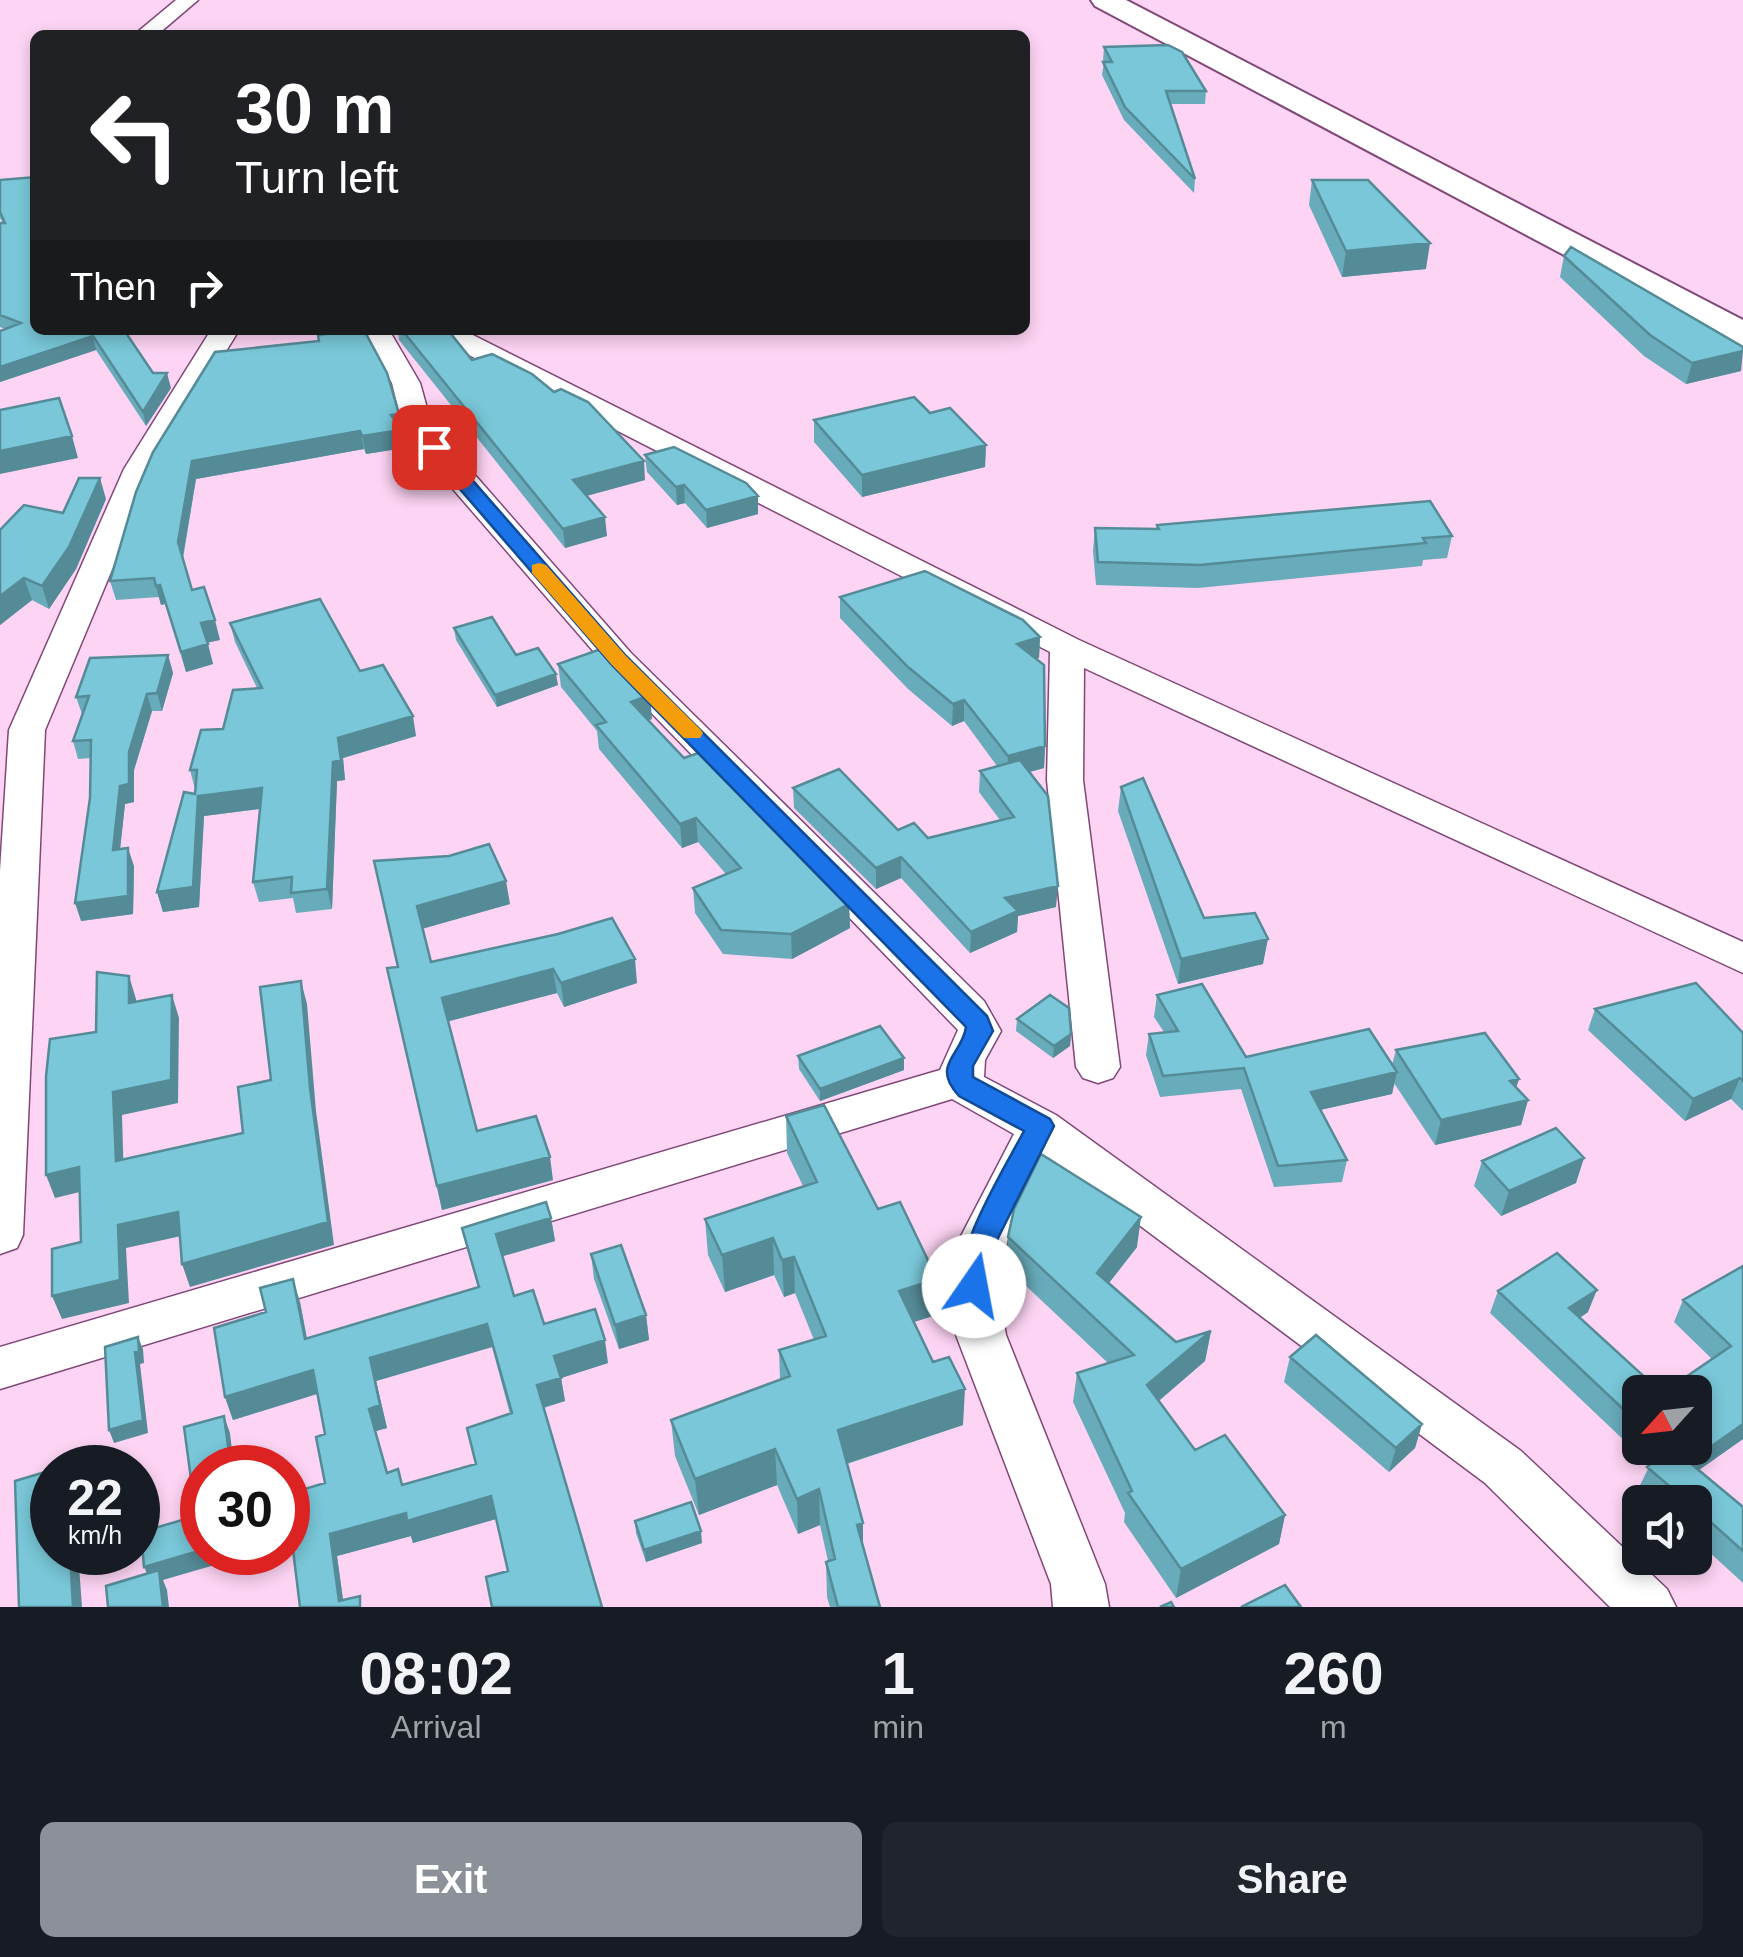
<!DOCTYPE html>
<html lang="en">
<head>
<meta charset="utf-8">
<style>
	:root { --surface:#171b24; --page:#20242c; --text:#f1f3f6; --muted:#9ea1a6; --accent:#8c9099 }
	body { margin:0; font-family:Helvetica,sans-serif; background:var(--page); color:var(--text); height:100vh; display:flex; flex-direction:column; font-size:38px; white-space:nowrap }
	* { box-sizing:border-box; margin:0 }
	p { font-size:32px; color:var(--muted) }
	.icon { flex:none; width:55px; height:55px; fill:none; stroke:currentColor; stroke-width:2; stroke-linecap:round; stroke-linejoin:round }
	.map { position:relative; height:1607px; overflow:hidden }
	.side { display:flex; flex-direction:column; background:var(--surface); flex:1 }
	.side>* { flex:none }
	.banner { position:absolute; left:30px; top:30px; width:1000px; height:305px; border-radius:15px; box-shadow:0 5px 15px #0003; background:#202124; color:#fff; overflow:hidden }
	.needle { width:65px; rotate:243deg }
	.controls { position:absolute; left:1622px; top:1375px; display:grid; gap:20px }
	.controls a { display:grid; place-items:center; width:90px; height:90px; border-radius:15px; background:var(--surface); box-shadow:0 5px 15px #0003; font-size:50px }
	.speed { position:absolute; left:30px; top:1445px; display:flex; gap:20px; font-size:50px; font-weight:700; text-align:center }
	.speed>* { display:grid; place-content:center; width:130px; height:130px; border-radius:50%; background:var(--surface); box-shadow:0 5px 15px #0003; line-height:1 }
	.speed small { font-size:25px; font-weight:400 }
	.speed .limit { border:15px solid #d22; background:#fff; color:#111 }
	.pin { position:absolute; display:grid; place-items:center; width:85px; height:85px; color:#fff; margin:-42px; border-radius:20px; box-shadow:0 5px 15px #0006 }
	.me { position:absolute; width:110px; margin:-55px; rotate:12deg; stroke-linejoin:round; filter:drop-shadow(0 0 8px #0008) }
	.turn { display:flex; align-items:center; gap:35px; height:210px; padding:0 40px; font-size:45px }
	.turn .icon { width:130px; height:130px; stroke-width:2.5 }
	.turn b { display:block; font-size:70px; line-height:85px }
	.then { display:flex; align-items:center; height:95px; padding:0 40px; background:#0003; gap:20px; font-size:38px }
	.eta { display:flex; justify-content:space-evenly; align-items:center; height:170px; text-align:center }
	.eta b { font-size:60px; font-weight:800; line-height:70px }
	.primary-button { display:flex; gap:20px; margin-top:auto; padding:20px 40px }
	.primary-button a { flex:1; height:115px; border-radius:15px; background:var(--accent); color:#fff; font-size:40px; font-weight:800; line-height:115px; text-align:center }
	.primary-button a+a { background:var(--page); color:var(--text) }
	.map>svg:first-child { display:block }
</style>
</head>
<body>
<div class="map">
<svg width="1743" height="1607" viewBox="0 0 1743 1607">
	<rect width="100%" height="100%" fill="#fdd4f4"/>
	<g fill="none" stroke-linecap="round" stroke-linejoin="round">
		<g stroke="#804777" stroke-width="3">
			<path id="minor" d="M176,0h22l-41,35h-23z
				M211,330h28l-85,139 -109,261 -22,505 -6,13 -17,6v-383l9,-141 115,-261z
				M361,330h28l31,53 12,43 199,227 353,348 17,30 -16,29 -1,17 72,38 465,336 146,138 9,18h-66l-125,-124 -437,-326 -40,81 -10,49 8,48 99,249 4,23h-56l-2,-23 -95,-249 -6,-48 10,-49 54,-104 -62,-35 -952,290v-42l940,-277 18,-40 -351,-363 -168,-194 -36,-46 -11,-44z
				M428,330h35l616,310 664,302v31l-659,-305 -1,112 37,287 -7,11 -15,5 -15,-5 -7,-11 -29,-287 3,-128 -618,-316z"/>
		</g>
		<g stroke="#804777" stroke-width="4">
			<path id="secondary" d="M1091,0h35l617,320v26l-13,-3 -635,-337z"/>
		</g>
		<use href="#minor" fill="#fff" fill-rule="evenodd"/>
		<use href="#secondary" fill="#fff" fill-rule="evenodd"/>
	</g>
	<path fill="#68abba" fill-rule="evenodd" d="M1104,47l102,44 -1,13h-35l25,75 -1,14 -70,-73 -22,-45 2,-13 -1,-2z
		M0,180l126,154 27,39 18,15 -25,38 -50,-76 -96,32v-51l5,-2 -5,-2v-104h3l-3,-5z
		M1312,180l114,89 -84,8 -33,-72z
		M1564,256l177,115 -55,13 -42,-28 -84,-79z
		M398,330h47l27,30 173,120 -59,16 21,40 -42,12 -166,-208z
		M930,413l56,32 -1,22 -123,30 -48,-55v-22z
		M401,432l3,16 -38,6 -2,-5 -168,30 -13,80 9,31 28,50 -13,2 6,22 -27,8 -21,-68 -4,1 -2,-8 -43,3 -6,-19 43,-129z
		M645,455l113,59 -51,14 -22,-25 -8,2 -30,-33z
		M106,499l-30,70 -27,40 -17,-9 -32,25v-95z
		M1157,525l295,11 -5,22 -24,2 -1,6 -224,22 -102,-3 -3,-34 2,-23 61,1z
		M840,597l200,40 -1,21 -3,1 9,87 -1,22 -14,4 26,135 -38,9 -1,16 -47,21 -69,-75 -25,11 -82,-81 -1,-20 105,42 30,8 72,-18 -21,-28 1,-21 17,-5 -33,-45 -12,5 -44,-37 -68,-71z
		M230,623l130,48 56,65 -73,22 2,22 -8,1 -5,128 -36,4 -3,-15 -34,4 -6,-20 7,-73 -56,7 -5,91 -36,5 -6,-20 38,-98v-5l-5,-19 67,-82 -22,-46z
		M454,628l62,27 42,30 -61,22 -41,-67z
		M168,655l5,18 -11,38h-10l-18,59v32l-9,2 -5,45 14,17 -1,48 -52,7 9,-123 1,-40 -13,1 -5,-18 9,-27 -6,-17z
		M558,664l94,55 -4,1 36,38 65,44 100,102 1,24 -58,31 -69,-5 -28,-41 -2,-25 33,-14 -28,-32 -16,6 -83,-99 -2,-18 -36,-44z
		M1121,787l83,131 59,46 -85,20 -60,-173z
		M449,856l61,48 -87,24 8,34 127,-28 79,49 -73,24 -7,-14 -109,28 29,110 76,49 -111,30 -55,-242 11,-1z
		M1157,995l89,62 146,8 4,-15 120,38 12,12 -7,25 -86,20 -41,-62 -2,11 -72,16 27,50 -5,22 -68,5 -33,-98 -81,8 -14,-42 3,-21 15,-2 -10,-15z
		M1595,1009l148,24v78l-12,-12 -46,22 -97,-91z
		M1017,1019l54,15 -1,12 -17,12 -37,-27z
		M798,1056l106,2v12l-84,31 -21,-32z
		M786,1116l92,93 59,70 -1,36 -22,7 49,103 -116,39 16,81 17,62h-50l-3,-10 -1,-35 2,-1 -8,-36 -22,9 -21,-49 -78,30 -24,-59 -4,-36 109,-41 -1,-29 35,-10 -19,-47 -11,4 -10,-22 -49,17 -17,-37 -3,-36 98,-33 -16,-33z
		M1482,1161l94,22 -75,33 -27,-30z
		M551,1218l4,23 -52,15 11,40 30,28 64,39 -47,15 4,23 -21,7 -36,163 -12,-52 -83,24 -2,-7 -74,20 6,44 -43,7 25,-124v-49l-8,-40 -84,26 -8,-23 75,-95 7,36 171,-50 -16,-60zM492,1347l18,67 -34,50 -73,21 -16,-12 -11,-42 11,-3 -11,-47z
		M1008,1237l129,10 -28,36 67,59 35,-11 -6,30 -46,40 36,49 90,65 -6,29 -103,54 -52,-76 1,-9 -52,-111 4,-29 31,-10 -102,-96z
		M591,1254l55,61 3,25 -30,9 -25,-70z
		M1743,1266v173l-44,31 44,37v76l-48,-44v-37h-42l-15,-13 12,-24 -160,-152 8,-22 90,21 -8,6 60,74v56h55l17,-89 -38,-37 9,-22z
		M1290,1357l132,67 -7,24 -26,24 -105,-90z
		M635,1521l67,22 -56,19 -10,-29z"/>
	<path fill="#558b97" d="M1430,243l-4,26 -84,8 4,-26z
		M120,330h24l-23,5z
		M93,336l3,14 -96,32v-15z
		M1743,351l-2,20 -55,13 6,-21z
		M167,373l4,15 -25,38 -3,-14z
		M399,414l5,34 -38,6 -4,-18 29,-21z
		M360,431l4,18 -168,30 -14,82 -4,-19 14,-81z
		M72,436l6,22 -78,16v-23z
		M986,445l-1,22 -123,30v-22z
		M644,461l1,19 -70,19 -2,-19z
		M100,478l6,21 -30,70 -27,40 -7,-23z
		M684,485l1,18 -8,2 -1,-18z
		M758,496v18l-51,14 -1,-18z
		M605,517l2,19 -42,12 -2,-19z
		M24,578l8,22 -32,25v-29z
		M160,585l5,19 -4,1 -5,-19z
		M215,620l5,20 -14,3 -5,-20z
		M1040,637l-1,21 -23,8 1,-22z
		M208,644l5,20 -27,8 -5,-20z
		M168,655l5,18 -11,38 -5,-18z
		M556,674l2,11 -61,22 -2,-12z
		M147,694l5,17 -18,59v32l-9,2 -7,64 -5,-18 7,-64z
		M650,695l2,24 -19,6 -2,-23z
		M964,700v21l-12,5 1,-22z
		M413,716l3,20 -73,22 2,22 -8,1 -5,128 -5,-20 6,-127 5,-24z
		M1045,746l-1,22 -37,10 1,-22z
		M262,788l4,20 -62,8 -5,91 -36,5 -6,-20 41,-96z
		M696,818l2,24 -16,6 -2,-24z
		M128,848l6,18 -1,48 -52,7 -6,-18z
		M901,857v21l-25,11v-21z
		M506,881l4,23 -88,25 -5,-23z
		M1058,886l-2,21 -38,9 -1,16 -47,21 1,-21 34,-34z
		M849,904l1,24 -58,31 -1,-25z
		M1268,939l-5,25 -85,20 3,-25z
		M635,959l2,24 -73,24 -3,-24z
		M553,969l4,24 -111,29 -4,-24z
		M129,976l7,23v27l-7,-23z
		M301,981l6,23 9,107 18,134 -144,42 -8,-23 128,-176z
		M172,995l7,23 -1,85 -56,12 2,69 -8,-23 -3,-69z
		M1071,1034l-1,12 -17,12 1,-12z
		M904,1058v12l-84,31v-12z
		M1397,1072l-5,22 -86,19 5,-21z
		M1740,1078l-9,21 -46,22 8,-22z
		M1519,1079l-8,25 17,-4 -7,25 -86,20 6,-25 69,-39z
		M550,1157l3,23 -111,30 -5,-24z
		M1584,1158l-8,25 -75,33 8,-25z
		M79,1167l9,23 -33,8 -9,-23z
		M178,1212l8,23 -60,13 3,55 -67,16 -10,-23 66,-71z
		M1141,1217l-4,30 -43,55 3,-29z
		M551,1218l4,23 -55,16 -4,-23z
		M773,1238l1,37 -49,17 -3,-37z
		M794,1257l1,36 -11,4 -2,-37z
		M293,1279l7,23 11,60 -6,-23z
		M937,1279l-1,36 -38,12 1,-36z
		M1597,1290l-9,22 -27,18 8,-22z
		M646,1315l3,25 -30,9 -4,-24z
		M487,1324l5,23 -116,34 11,47 -11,3 -7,-22 1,-51z
		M1211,1331l-6,30 -62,53 4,-29z
		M138,1337l5,12 1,14 -4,1 8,69 -34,10 -5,-13 26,-78z
		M605,1340l3,23 -50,16 -4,-23z
		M313,1370l7,23 -87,27 -8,-23z
		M561,1378l4,23 -24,7 -4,-23z
		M965,1389l-2,36 -124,41 -1,-36z
		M224,1416l6,17 4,35h-3z
		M1422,1424l-7,24 -26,24 7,-24z
		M1743,1424v15l-64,45 10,-22z
		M775,1449l2,36 -78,30 -4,-36z
		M819,1489l1,36 -22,9 -1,-35z
		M491,1496l5,23 -83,24 -2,-7 -74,20 7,51 -5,-6 -9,-67 76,-21z
		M1285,1515l-6,29 -103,54 5,-29z
		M863,1523v35l-6,-33z
		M701,1531l1,12 -56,19 -2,-12z
		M202,1550v2h57l-96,28 4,10 2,17h-6l-19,-40z
		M70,1552h8l4,55h-9z"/>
	<path fill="#79c7d8" stroke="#558b97" stroke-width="2.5" fill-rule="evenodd" d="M1168,45l14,7 24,39h-40l29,88 -70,-72 -22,-45h9l-8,-15z
		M35,177v153h89l29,43h14l-24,39 -50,-76 -93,31v-36l21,-8 -21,-8v-92h5l-5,-11v-32z
		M1312,180h56l62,63 -84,8z
		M1571,247l172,100v4l-51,12 -42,-28 -86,-79z
		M356,330h8l23,43 12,41 -8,1 10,15 -39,6 -2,-5 -168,30 -14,81 14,48 12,-3 11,33 -14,3 7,21 -27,8 -21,-67 -4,1 -2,-8 -44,3 26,-89 17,-40 62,-100 104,-11 -1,-6z
		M402,330h43l6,4 21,26 20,-6 40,20 22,18 7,-3 27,13 56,59 -71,19 32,37 -42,12z
		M914,397l16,16 20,-5 36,37 -124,30 -48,-55z
		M59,398l13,38 -72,15v-41z
		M674,447l72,36 12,13 -52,14 -22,-25 -8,2 -31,-32z
		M79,478h21l-31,69 -27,39 -18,-8 -24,18v-66l24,-25 39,8z
		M1430,501l22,35 -29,2 3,5 -226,22 -102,-3 -3,-34 64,1 -2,-4z
		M925,571l98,49 17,17 -23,7 27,21 1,81 -37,10 -44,-56 -11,4 -45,-37 -68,-70z
		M320,599l40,72 23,-6 30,51 -75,22 3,22 -8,2 -6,127 -36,4 1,-16 -39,5 9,-94 -64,8 -5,91 -36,5 27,-100 11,2 2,-24h-7l11,-40 22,-1 10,-39 29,-2 -32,-65z
		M492,617l24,38 22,-7 18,26 -61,21 -41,-67z
		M604,648l46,47 -19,7 53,56 20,-7 45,51 4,-1 81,82 -4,1 19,20 -58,30 -70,-4 -28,-42 48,-20 -45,-50 -16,6 -84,-99 10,-3 -48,-58z
		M168,655l-11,38 -10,1 -18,58v32l-9,2 -7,64 15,-2v48l-53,7 15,-105 1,-58 -18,1 16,-45 -13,1 14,-39z
		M1020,760l28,36 10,90 -53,12 13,13 -47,21 -70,-75 -25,11 -83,-80 46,-19 59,61 16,-7 14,15 86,-21 -34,-46z
		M1143,778l61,140 51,-5 13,26 -87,20 -60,-172z
		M489,844l17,37 -89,25 14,56 127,-28 54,-16 23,41 -74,24 -8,-14 -111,29 35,133 59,-15 14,41 -113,29 -50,-218 11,-1 -24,-106 75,-5z
		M97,972l32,4v27l43,-8 -1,85 -58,12 3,69 127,-28 -5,-46 33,-7 -11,-93 41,-6 9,107 18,134 -146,42 -4,-52 -60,13 2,55 -68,16v-47l29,-7 -2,-75 -33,8v-99l4,-37 46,-7z
		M1696,983l47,50v48l-3,-3 -47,21 -98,-90z
		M1202,984l44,73 123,-28 28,43 -86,20 36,68 -69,6 -34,-98 -81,8 -14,-42 29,-3 -21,-36z
		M1050,995l19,13 2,26 -17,12 -37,-27z
		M880,1026l24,32 -84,31 -22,-33z
		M1485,1033l34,46 -9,2 18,19 -87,20 -45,-70z
		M824,1105l54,104 22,-7 37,77 -38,12 34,71 16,-5 16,32 -127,41 25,93 -6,2 23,82h-42l-12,-45 9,-3 -16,-70 -22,10 -22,-50 -80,30 -24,-59 119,-44 -11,-26 47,-14 -32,-79 -12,3 -9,-22 -51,17 -17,-36 112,-37 -31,-66z
		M1556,1128l28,30 -75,33 -27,-30z
		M1041,1154l100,63 -44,56 79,69 35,-11 -64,54 48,65 30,-15 60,80 -104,54 -53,-76 4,-2 -55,-118 57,-18 -126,-118 6,-28z
		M546,1202l5,16 -55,16 18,62 19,-6 11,34 51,-15 10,31 -51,16 7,22 -24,7 65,222h-110l-6,-30 22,-6 -17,-75 -84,25 -1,-8 -76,21 9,67 21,-5v11h-60l-12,-98v-15l37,-11 -9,-46 9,-3 -12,-64 -88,27 -11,-69 52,-16 -6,-24 33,-9 12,60 174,-52 -17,-59zM487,1324l25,89 -45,15 9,36 -74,21 -4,-16 -11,4 -18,-64 11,-4 -10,-47z
		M621,1245l25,70 -31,10 -24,-71z
		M1557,1253l40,37 -28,18 92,84h-21v33l-142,-134z
		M1743,1266v158l-54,38 54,45v44l-48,-43v-6h-7l-41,-35 20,-17 -3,-2h31v-56h-31l67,-46 -48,-46z
		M1316,1335l106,89 -26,24 -106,-91z
		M138,1337l1,14 -4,1 8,68 -34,10 -4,-83z
		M224,1416l7,52h-29v82l-58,17 -3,-35 55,-16 -12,-89z
		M52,1470v82h18l3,55h-54l-4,-126z
		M691,1502l10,29 -57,19 -9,-29z
		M159,1570l4,37h-55l-2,-21z
		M1285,1585l16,22h-60z
		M1171,1602l3,5h-14z"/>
	<path fill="#1a73e8" stroke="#114b97" stroke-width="2.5" d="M434,442l6,1 186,213 361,360 6,15 -20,35v11l77,42 4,7 -56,112 -14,57 -10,4 -10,-4c-18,-34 43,-131 60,-164l-65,-35c-29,-32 3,-40 7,-69l-354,-362 -185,-214v-8z"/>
	<path fill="#f59e0b" d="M539,563l7,2 80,91 74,73 3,4 -3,5h-16l-72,-73 -80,-92v-8z"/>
</svg>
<div class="controls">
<a><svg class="needle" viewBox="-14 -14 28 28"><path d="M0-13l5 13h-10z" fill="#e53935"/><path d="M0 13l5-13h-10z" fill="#9ea1a6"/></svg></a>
<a><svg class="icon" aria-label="sound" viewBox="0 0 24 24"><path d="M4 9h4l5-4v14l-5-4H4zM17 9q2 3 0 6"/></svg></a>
</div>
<div class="speed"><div>22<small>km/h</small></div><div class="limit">30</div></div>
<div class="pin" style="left:434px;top:447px;background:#d93025"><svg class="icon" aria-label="arrive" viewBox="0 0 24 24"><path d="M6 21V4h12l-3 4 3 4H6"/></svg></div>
<svg class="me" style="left:974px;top:1286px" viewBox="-20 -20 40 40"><circle r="19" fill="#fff"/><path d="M0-13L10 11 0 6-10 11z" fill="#1a73e8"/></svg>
<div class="banner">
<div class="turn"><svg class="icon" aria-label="left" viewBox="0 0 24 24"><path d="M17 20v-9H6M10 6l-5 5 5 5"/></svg><div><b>30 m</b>Turn left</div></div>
<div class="then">Then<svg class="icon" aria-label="right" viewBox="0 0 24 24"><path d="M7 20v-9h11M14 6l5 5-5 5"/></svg></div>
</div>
</div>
<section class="side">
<div class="eta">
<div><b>08:02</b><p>Arrival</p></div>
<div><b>1</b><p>min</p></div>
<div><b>260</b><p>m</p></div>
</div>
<div class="primary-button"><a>Exit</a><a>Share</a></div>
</section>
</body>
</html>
